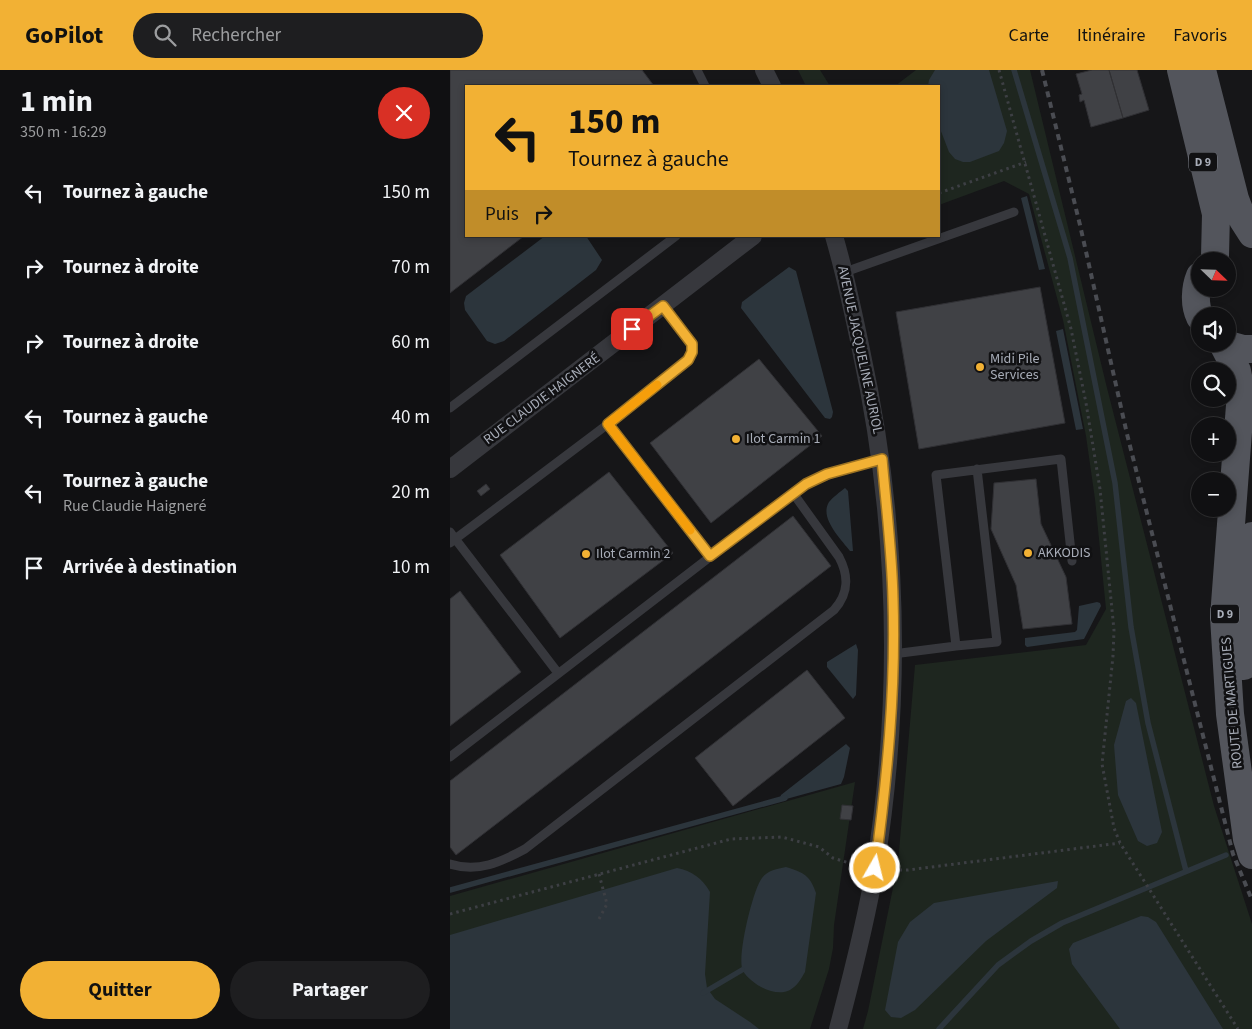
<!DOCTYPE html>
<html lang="fr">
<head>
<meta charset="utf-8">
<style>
	:root { --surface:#101012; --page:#1e1e20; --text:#f1f3f6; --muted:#9c9d9f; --line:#303032; --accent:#f2b134 }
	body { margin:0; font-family:"Source Sans 3",sans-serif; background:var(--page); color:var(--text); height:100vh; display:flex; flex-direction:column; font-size:19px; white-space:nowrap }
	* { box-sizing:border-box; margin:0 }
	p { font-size:16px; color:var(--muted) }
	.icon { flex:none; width:28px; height:28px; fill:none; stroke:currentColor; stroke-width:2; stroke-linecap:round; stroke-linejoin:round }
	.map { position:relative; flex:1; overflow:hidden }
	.details { display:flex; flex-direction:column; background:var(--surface); width:450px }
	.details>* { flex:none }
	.guide { position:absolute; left:15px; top:15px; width:475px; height:152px; border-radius:0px; box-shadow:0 2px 8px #0003,0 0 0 1px var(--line); background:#f2b134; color:#111; overflow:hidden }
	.needle { width:32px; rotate:113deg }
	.buttons { position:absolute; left:741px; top:182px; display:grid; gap:10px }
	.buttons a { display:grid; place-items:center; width:45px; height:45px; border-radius:50%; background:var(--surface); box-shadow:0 2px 8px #0003,0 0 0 1px var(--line); font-size:25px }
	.pin { position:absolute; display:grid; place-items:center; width:42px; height:42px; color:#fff; margin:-21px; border-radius:10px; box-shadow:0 2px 8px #0006 }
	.me { position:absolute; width:55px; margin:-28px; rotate:8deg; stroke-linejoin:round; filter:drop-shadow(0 0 4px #0008) }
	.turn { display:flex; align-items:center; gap:18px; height:105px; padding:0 20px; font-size:22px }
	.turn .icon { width:65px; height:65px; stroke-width:2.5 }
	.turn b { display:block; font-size:35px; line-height:42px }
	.then { display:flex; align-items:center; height:48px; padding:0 20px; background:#0003; gap:10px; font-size:19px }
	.round { display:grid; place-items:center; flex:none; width:52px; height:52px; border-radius:26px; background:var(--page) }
	.overview { display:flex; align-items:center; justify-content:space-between; height:85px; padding:0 20px }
	h1 { font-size:30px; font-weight:700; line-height:38px }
	.action { display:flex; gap:10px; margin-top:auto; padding:10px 20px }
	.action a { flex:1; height:58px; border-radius:30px; background:var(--accent); color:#111; font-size:20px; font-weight:700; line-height:58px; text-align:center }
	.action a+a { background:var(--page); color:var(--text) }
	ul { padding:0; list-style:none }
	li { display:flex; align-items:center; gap:15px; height:75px; padding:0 20px }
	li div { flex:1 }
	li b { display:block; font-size:19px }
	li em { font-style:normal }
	header { display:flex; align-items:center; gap:30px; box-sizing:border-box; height:70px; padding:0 25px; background:var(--accent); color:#111 }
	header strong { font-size:24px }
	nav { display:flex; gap:28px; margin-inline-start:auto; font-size:18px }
	.search { width:350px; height:45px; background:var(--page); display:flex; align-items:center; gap:12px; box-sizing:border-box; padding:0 18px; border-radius:28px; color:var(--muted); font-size:19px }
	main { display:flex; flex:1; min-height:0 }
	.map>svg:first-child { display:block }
</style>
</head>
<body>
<header>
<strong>GoPilot</strong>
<div class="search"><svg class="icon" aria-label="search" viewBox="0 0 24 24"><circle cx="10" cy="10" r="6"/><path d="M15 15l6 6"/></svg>Rechercher</div>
<nav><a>Carte</a><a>Itinéraire</a><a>Favoris</a></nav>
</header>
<main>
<section class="details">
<div class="overview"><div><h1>1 min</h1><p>350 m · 16:29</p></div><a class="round" style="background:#d93025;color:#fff"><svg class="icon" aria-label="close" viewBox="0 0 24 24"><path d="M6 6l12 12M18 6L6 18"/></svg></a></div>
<ul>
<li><svg class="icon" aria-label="left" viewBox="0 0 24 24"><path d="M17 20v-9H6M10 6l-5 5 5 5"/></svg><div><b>Tournez à gauche</b></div><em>150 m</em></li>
<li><svg class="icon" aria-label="right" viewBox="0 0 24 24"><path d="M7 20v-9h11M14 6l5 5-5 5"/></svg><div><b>Tournez à droite</b></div><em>70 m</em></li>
<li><svg class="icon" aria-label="right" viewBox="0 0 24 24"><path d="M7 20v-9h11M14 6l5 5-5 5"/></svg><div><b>Tournez à droite</b></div><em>60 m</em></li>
<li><svg class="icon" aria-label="left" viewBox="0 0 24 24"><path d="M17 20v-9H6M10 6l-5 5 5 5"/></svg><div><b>Tournez à gauche</b></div><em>40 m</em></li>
<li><svg class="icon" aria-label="left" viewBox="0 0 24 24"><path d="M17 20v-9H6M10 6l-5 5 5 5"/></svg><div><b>Tournez à gauche</b><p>Rue Claudie Haigneré</p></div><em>20 m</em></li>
<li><svg class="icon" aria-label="arrive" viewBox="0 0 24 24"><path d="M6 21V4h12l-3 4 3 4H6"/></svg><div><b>Arrivée à destination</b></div><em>10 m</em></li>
</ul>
<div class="action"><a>Quitter</a><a>Partager</a></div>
</section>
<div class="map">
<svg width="802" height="959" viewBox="0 0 802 959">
	<rect width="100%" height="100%" fill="#161618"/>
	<path fill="#1e261f" d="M348,0h22l10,16h-24z
		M466,0h114l77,318 107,418 38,118v105h-389l5,-18 30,-148 17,-198 171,-20 20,-36 -11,-110 -9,-63 -23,-116 -34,-126 -25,-13 -65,24v-119h-44z
		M405,712l-21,143 -1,23 -4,21 -19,60h-360v-133z"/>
	<path fill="#2c353c" d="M485,0h54l18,61 -3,12 -5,8 -29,11h-7l-8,-3 -6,-7 -10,-26v-40h-11l1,-6z
		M577,126l18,73 -6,1 -18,-72z
		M95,166h41l16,24 -6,10 -92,71 -9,3 -8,-3 -22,-31 -1,-7 2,-7z
		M339,197l7,4 37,141 -1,5 -2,2 -5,-1 -84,-110 1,-6z
		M613,259l20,100 -7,1 -20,-99z
		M395,418l3,3 5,60h-3c-9,-12 -31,-33 -21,-49 4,-5 11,-10 16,-14z
		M647,532l3,1 1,3 -17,33 -57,8 -2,-2v-7l50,-6 2,-2 2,-24z
		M406,574l2,6 -2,45 -3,4 -26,-32v-5z
		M681,628l5,5 26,129 -5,11 -10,3 -9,-5 -20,-46 -4,-50 12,-44z
		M396,674l4,4 -6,29 -3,7 -62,17 2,-6z
		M336,797c18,6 24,8 30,26l-11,79c-4,7 -8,14 -15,18 -15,8 -39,-6 -47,-19 -7,-12 10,-82 19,-93 6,-8 15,-9 24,-11z
		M227,798c15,3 25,10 33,24l-5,82 2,14 8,11 35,23 9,7h-309v-94z
		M608,811l-1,7 -71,53 -71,69 -14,8 -10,-1 -6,-7 13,-68 12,-20 24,-19z
		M691,846l7,1 8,5 67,107h-103l-48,-65 -3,-15 4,-6z"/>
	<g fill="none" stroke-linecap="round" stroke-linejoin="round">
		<path stroke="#2c353c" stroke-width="5.5" d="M564,0l56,188 45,225 16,144 17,96 38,148
			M0,820l335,-92
			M253,923l39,-23
			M489,959l59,-64 33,-24 31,-18 164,-68"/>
	</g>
	<path fill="#404145" stroke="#303034" d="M0,0h192l12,16h-188v150h58l-74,57z
		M642,0h17l14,48 -32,9 -7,-27 -4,2 -1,-7 3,-1 -6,-20z
		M659,0h28l12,40 -26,8z
		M590,217l25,136 -146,26 -23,-137z
		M309,289l63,77 -111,87 -61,-80z
		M159,402l64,81 -113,85 -60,-83z
		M586,409l5,45 25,53 6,47 -49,5 -7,-44 -25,-56 3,-46z
		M36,414l4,5 -9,7 -4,-5z
		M343,446l38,50 -375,289 -6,-8v-66z
		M10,521l61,81 -71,54v-127z
		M357,600l38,48 -112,88 -38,-48z
		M392,735l11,1 -2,14 -11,-1z"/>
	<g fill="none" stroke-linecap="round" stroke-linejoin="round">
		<path stroke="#3d3f44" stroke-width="3" stroke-dasharray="2.5 4" stroke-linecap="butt" d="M549,0l72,259 15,74 14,86 14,141 -1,26 -11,108 12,64 6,15 118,186
			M489,123l87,-31
			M443,800h15l212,-27
			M0,844l281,-75 51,-2 37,10 14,11 16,5
			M149,849l8,-15 -8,-30"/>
		<path stroke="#37383d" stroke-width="9" d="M247,0l8,16
			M395,202l169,-60
			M0,338l226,-172
			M158,354l102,132
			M0,462l108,141
			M0,473l158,-119 80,-64 5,-8 -1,-8 -29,-38
			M506,576l41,-4 -20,-173
			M443,584l63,-8 -20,-171 125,-16 11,102
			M0,687l343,-264c27,-18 57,-25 88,-34
			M0,794c28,9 51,-2 75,-15l309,-239c15,-17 15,-34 5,-53l-46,-64"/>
		<path stroke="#37383d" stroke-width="18" d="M314,0l8,16
			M384,166c11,38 19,75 27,114 37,171 42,345 14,518 -9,54 -23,108 -37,161
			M0,399l303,-233"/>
		<path stroke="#53555c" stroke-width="28" d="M731,0l35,144 -1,42
			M752,0l33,129 8,21 9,14
			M750,206c-5,12 -6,29 0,41
			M773,274l14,27 4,21 -17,225 6,97 17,125 5,16
			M775,274l18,5h9
			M794,596v-60l8,-70"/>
		<path stroke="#4a4c52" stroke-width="4" stroke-dasharray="6 5" stroke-linecap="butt" d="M592,0l38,155 47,209 68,270 38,150 19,46"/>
	</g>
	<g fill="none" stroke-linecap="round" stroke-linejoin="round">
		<g stroke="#9d7322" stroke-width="12">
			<path id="route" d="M182,259l31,-23 29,38v8l-4,8 -80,64 102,132 96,-72 21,-10 55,-15c4,46 10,93 11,140 3,90 -6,180 -18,269"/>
		</g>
		<use href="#route" stroke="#f2b134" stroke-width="9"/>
		<path stroke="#f59e0b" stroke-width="9" d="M207,315l-49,39 82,106"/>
	</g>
	<g fill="#f2b134" stroke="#111113" stroke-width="2">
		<circle cx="530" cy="297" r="5"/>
		<circle cx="286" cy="369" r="5"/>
		<circle cx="578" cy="483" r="5"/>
		<circle cx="136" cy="484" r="5"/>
	</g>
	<g text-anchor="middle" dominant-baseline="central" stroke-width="5" stroke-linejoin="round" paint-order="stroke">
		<g fill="#111113" stroke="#7b7e86" stroke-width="1">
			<rect x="739" y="82.5" width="28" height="19" rx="4"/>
			<rect x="761" y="534.5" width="28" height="19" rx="4"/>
		</g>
		<g font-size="12" font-weight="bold" fill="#a8adb8">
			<text x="753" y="92">D 9</text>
			<text x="775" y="544">D 9</text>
		</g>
		<g font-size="14" fill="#a8adb8" stroke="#111113">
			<text transform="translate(410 280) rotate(78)">AVENUE JACQUELINE AURIOL</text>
			<text transform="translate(92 329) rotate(-37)">RUE CLAUDIE HAIGNERÉ</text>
			<text transform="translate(782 633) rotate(-95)">ROUTE DE MARTIGUES</text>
		</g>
		<g font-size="14" fill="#a8adb8" stroke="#111113" text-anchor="start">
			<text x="540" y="289">Midi Pile<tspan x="540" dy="16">Services</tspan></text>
			<text x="296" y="369">Ilot Carmin 1</text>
			<text x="588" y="483">AKKODIS</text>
			<text x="146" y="484">Ilot Carmin 2</text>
		</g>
	</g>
</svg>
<div class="buttons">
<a><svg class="needle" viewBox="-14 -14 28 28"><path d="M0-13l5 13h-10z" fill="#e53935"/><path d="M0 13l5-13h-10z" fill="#9c9d9f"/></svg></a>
<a><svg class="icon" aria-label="sound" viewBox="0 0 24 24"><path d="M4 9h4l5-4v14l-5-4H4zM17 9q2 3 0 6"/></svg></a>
<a><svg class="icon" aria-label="search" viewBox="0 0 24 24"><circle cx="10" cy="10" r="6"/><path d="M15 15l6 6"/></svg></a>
<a>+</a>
<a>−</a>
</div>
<div class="pin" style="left:182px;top:259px;background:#d93025"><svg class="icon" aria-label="arrive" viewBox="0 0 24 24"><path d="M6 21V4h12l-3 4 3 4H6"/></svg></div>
<svg class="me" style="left:425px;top:798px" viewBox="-20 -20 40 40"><circle r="17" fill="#f2b134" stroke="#fff" stroke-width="3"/><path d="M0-11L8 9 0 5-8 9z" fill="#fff"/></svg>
<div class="guide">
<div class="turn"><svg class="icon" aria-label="left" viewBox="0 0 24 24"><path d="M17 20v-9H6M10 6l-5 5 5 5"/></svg><div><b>150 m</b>Tournez à gauche</div></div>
<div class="then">Puis<svg class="icon" aria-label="right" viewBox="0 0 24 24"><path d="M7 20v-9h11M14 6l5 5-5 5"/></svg></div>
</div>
</div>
</main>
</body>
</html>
